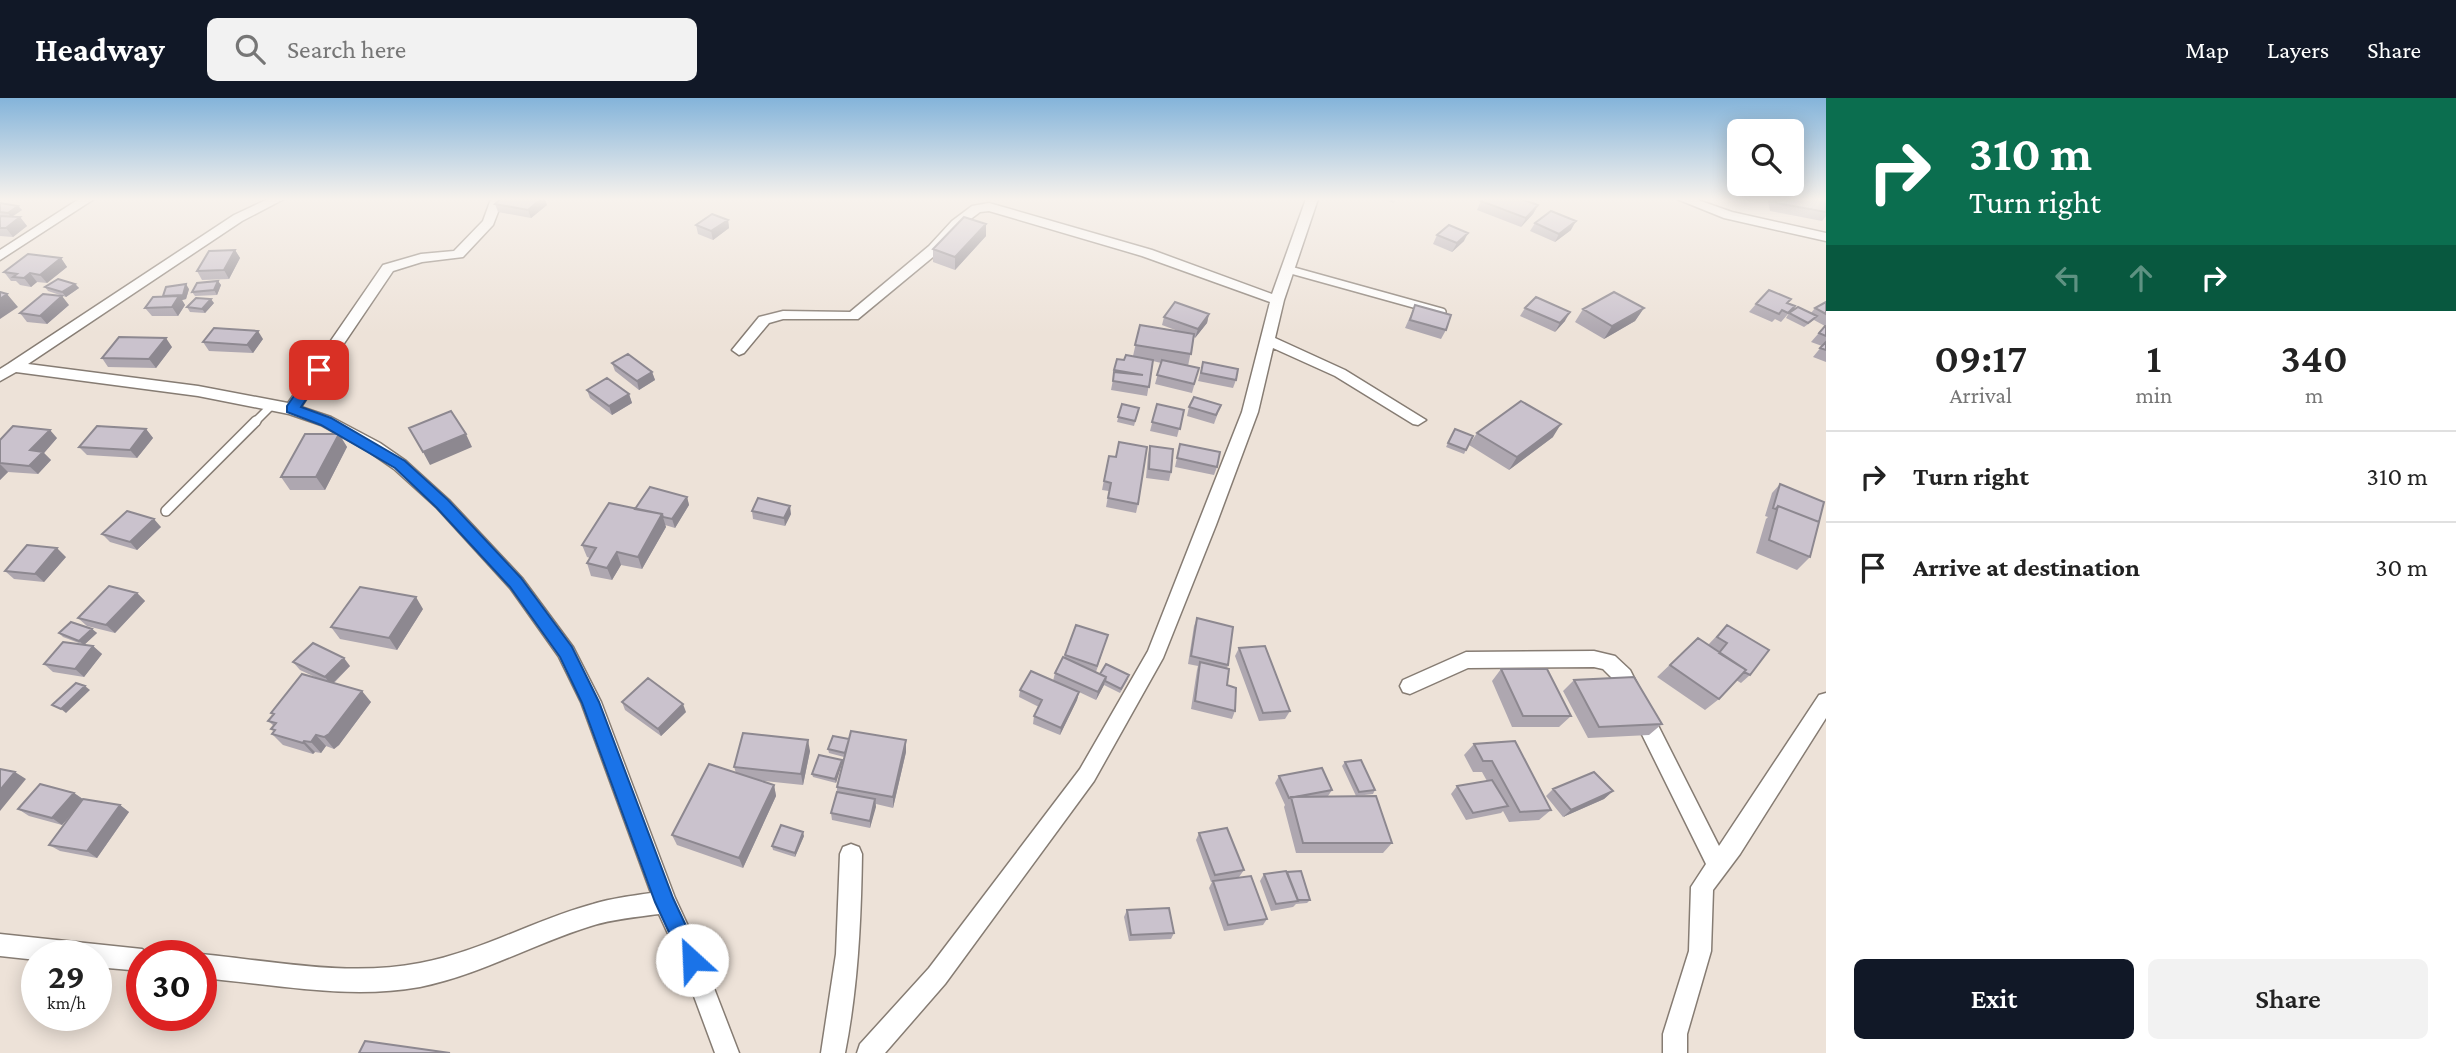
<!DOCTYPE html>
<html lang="en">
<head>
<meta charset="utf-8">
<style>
	:root { --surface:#fff; --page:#f2f2f2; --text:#222; --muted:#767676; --line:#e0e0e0; --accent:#111827 }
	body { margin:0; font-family:"Crimson Pro",serif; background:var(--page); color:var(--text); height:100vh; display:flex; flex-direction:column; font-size:26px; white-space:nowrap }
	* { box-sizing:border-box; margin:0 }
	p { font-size:23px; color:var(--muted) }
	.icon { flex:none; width:38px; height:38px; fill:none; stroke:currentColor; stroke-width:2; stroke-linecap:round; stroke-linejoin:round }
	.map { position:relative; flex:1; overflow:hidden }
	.details { display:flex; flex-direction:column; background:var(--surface); width:630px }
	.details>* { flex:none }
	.top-card { background:#0b6e4f; color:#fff; overflow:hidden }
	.buttons { position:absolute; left:1727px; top:21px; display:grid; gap:14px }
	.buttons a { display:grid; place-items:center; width:77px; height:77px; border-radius:10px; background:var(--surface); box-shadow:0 4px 18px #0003; font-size:35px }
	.speed { position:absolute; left:21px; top:842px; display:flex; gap:14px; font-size:35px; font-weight:700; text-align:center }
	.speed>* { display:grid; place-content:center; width:91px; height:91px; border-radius:50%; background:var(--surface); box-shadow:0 4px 18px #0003; line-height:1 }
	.speed small { font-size:18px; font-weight:400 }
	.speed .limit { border:10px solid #d22; background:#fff; color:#111 }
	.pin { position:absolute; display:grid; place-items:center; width:60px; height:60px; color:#fff; margin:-30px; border-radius:14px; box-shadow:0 4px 10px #0006 }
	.me { position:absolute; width:77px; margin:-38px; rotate:335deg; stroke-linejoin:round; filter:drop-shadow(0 0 5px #0008) }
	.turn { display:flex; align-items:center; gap:24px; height:147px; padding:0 28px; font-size:32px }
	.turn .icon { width:91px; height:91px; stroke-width:2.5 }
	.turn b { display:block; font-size:49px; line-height:60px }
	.lanes { display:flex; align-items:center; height:66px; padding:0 28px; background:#0003; justify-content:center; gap:35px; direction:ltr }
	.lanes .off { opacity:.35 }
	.eta { display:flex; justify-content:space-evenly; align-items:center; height:119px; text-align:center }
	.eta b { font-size:42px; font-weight:600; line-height:49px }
	.button { display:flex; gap:14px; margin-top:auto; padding:14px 28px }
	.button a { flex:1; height:80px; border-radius:10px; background:var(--accent); color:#fff; font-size:28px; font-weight:600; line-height:80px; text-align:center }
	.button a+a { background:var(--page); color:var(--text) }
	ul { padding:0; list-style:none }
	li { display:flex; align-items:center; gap:21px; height:91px; padding:0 28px; border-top:2px solid var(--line) }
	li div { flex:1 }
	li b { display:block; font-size:26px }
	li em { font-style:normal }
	header { display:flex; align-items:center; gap:42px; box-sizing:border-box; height:98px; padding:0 35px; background:var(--accent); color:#fff }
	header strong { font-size:33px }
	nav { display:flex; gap:38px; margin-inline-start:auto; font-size:24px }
	.search { width:490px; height:63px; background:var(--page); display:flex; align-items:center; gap:18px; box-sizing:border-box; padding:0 24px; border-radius:10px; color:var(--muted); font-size:26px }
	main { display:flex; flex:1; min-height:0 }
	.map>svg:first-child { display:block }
</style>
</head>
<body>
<header>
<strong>Headway</strong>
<div class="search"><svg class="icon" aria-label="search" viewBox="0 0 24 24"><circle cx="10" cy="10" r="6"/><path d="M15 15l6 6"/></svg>Search here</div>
<nav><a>Map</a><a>Layers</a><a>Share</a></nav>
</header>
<main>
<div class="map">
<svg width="1826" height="955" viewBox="0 0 1826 955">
	<rect width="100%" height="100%" fill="#ede2d8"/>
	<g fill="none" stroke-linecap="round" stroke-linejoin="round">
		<g stroke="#867c73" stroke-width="10">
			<path id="service-far1" d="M1287,171l155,43
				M254,325l18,-18"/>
		</g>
		<g stroke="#867c73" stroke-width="12">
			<path id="service" d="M166,413l90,-90"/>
		</g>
		<g stroke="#867c73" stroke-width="3">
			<path id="minor" d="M79,101h15l-94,61v-10z
				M268,101h16l-42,22 -214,143 170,22 90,17 95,-138 38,-11 33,-3 29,-30 8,-22h12l-10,26 -30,32 -41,5 -29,9 -92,136 30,10 49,26 26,18 43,39 73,78 51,69 28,55 74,196 25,54 39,101h-24l-33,-89 -23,-50c-23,3 -46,5 -68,12 -58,18 -112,49 -171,61 -72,13 -147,-3 -219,-9v-22h-2l2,-2c72,7 148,23 219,9 60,-11 114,-43 173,-59 19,-6 38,-8 58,-11l-70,-191 -22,-45 -49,-69 -73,-80 -43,-39 -26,-18 -47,-26 -32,-11 -91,-18 -182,-24 -16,9v-12l8,-5 226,-149z
				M1306,101h12l-34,101 -9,38 70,32 81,50 -8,5 -5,-1 -78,-48 -62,-28 -15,64 -42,113 -53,133 -69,123 -149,203 -60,69h-28l3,-9 69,-76 151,-199 68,-118 94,-239 28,-110 -128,-46 -153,-45 -9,1 -20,15 -21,25 -81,67h-75l-14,4 -25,30 -5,2 -7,-5 27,-33 24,-6 67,1 79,-66 23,-25 20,-15 17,-3 163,47 120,44z
				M1677,101h18l37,13 94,21v8l-102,-23z
				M1594,553l21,5 15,14 89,176 100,-151 7,-2v25l-86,136 -27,36 -2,61 -24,83v19h-24v-19l26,-83 2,-64 15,-23 -90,-182 -13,-13 -9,-2 -126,1 -58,26 -7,-2 -3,-6 3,-6 63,-28z
				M851,746l8,3 3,7c-1,67 -4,133 -17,199h-24l15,-99 4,-100 3,-7z
				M0,836l142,15 10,7h-10v15l-46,-4v-11h-59v4l-37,-4z"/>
		</g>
		<use href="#service-far1" stroke="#fff" stroke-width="7"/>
		<use href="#service" stroke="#fff" stroke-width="9"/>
		<use href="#minor" fill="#fff" fill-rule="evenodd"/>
	</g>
	<path fill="#aea7b0" d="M1381,101h15l-2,4z
		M1769,101h56l1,4v13l-4,5 -52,-10 -2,-10z
		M1481,103l57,4 -5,9 -12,13 -44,-17z
		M0,105l18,3 4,4 -10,7h8l7,9 -14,11 -13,-1z
		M495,106l52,1 -16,13 -33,-6z
		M728,122l1,8 -16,12 -15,-6 -2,-9z
		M1535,125l36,7 -16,12 -25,-11z
		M986,126v12l-31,34 -22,-8v-13z
		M1437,137l27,6 -12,11 -19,-8z
		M235,152l5,8 -11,21 -27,1 -5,-9z
		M61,160l6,9 -20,16 -10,-1 -6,5 -11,-2 -4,-4h-5l-7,-9z
		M218,183l3,4 -4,10 -22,1 -3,-4z
		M75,186l4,4 -13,9 -18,-6 -3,-4z
		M189,191l-3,10 -4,1 3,5 -7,11h-26l-7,-8 18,-12z
		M1826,204v60l-13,-5 9,-11 -11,-4 14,-16 -11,-6 -10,7 -18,-9 3,-5h22l4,-5z
		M214,205l-9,10 -15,-1 -3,-5z
		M1788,205l7,3 -14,16 -6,-3 -3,3 -23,-10 7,-8z
		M69,207l-22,19 -20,-2 -7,-9z
		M1415,207l31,25 -5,9 -36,-11z
		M1525,210l40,13 -10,11 -35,-16z
		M1644,210l-9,13 -31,18 -29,-17 8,-13z
		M1209,216l-2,9 -12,15 -1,-1 -6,29 11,2 -7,25 -37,-9 6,-21 -8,-2 -6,35 -36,-6 6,-31 7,1 9,-4 7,-31 38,6 -16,-6 2,-8z
		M263,241l-10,14 -44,-2 -6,-9z
		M172,249l-16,21 -48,-1 -6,-9z
		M1203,264l33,18 -3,8 -35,-7z
		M612,265l40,9 3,8 -16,10 -24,-19z
		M587,292l42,4 3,9 -20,12 -22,-17z
		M1122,306l17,4 -5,18 -17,-4z
		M1157,306l27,6 -7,27 -27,-6z
		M1189,309l29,6 -4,11 -27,-8z
		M146,331l7,9 -16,20 -50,-3 -8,-8z
		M1455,331l11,21 -2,4 -18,-7z
		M1477,335l76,4 -44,33 -40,-25z
		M339,336l8,13 -22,43h-35l-9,-13z
		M57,340l-13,15 7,7 -13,14 -30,-2 -8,8v-40z
		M1119,344l19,62 -2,9 -30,-6 3,-16 -7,-1 5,-26 9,-7z
		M1180,346l37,23 -3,8 -39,-8z
		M1150,348l21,26 -2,9 -23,-3 2,-23z
		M1780,386l30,73 -13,13 -41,-17 10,-34 2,-2 -3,-1 7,-23z
		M687,399l2,8 -14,23 -10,-3 1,2 -24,42 -21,-4 -9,15 -21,-4 -4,-13 3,-5 -3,-1 -5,-12 53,-36z
		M752,413l39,3 -6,12 -32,-7z
		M161,429l-24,23 -27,-8 -8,-8z
		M66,459l-22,25 -30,-3 -9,-8z
		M137,495l8,8 -30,32 -28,-7 -9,-8z
		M423,511l-26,41 -57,-11 -9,-12z
		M1197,520l31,47 -1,4v16l8,26 -3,8 -41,-10 6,-39 1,-4 -10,-2 6,-38z
		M1076,527l32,10 -12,37 4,2 28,5 -8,14 -16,-8 -8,15 -17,-8 -2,8 -17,35 -27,-11 1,-8 5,-9 -20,-10 1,-7 33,-9 2,-8 9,-15z
		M1727,527l23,50 -9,8 -5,-3 -17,19 -14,11 -48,-33 41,-39 20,14 -10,-7z
		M92,531l5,4 -13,12 9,1 9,8 -18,23 -31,-5 -9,-8 40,-19 -21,-8 -4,-4z
		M1239,550l51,63 -5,8 -26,2 -24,-65z
		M293,564l57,4 -16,17 37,19 -32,43 -5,4 -8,-3 -5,7 -6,-1 -2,2 -30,-9 -11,-11 2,-3 -3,-2 3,-3 -6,-5 5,-6 -2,-2 44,-36 -15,-7z
		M1501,571l70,47 -12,11h-47l-20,-46z
		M1574,582l88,44 -13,11 -61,3 -25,-47z
		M622,604l64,10 -25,24 -36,-26z
		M849,641l57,1v12l-13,56 -17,-4 -6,24 -38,-8 -1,-7 6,-21v-5l7,-30 -15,-4 -1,-4z
		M1474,646l77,66 -12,10 -30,2 -6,-11 -2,2 -35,7 -15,-26 6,-8 30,-5 -5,-9h-9l-9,-17z
		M810,653l-7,34 -47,-5 18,5 2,11 -33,72 -66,-23 -5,-10 64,-62 -2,-6z
		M842,662l-6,23 -23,-6 -1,-3z
		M1345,664l30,28 -2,4 -17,2 -14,-30z
		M1279,678l53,14 -4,6 64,47 -9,10h-87l-12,-46 1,-2 -10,-22z
		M1553,691l60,2 -9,8 -41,18 -17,-21z
		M74,695l9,6 37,6 9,7 -32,46 -37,-7 -11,-6 27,-36 -14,16 -33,-9 -11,-7z
		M1199,735l45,37 -5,7 -22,4 50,38 -4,6 -39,6 -15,-43 3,-6h-1l-15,-42z
		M804,738l-9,21 -22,-7 -1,-4z
		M1287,774l23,28 -3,3 -11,1 -3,3 -22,4 -11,-30 4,-7 23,-1z
		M1127,812l47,23 -3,6 -42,2 -5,-24z"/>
	<path fill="#8d8890" d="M541,101h4l2,6 -16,13 -3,-8z
		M1538,107l-5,9 -12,13 5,-9z
		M18,108l4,4 -11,7 -3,-4z
		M20,119l7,9 -14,11 -7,-9z
		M728,122l1,8 -16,12 -2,-9z
		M1576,123l-5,9 -16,12 4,-8z
		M986,126v12l-31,34v-13z
		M1468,135l-4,8 -12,11 5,-9z
		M235,152l5,8 -11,21 -5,-9z
		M61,160l6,9 -20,16 -7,-8z
		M30,175l7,9 -6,5 -7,-9z
		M218,183l3,4 -4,10 -3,-5z
		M75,186l4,4 -13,9 -4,-5z
		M186,186l3,5 -3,10 -4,1 3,5 -7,11 -6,-9z
		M7,196l11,13 -18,12v-20z
		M62,198l7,9 -22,19 -7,-8z
		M211,201l3,4 -9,10 -3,-4z
		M1644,210l-9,13 -31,18 8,-13z
		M1570,214l-5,9 -10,11 5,-9z
		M1209,216l-2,9 -12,15 3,-9z
		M258,233l5,8 -10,14 -6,-8z
		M166,240l6,9 -16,21 -7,-9z
		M652,274l3,8 -16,10 -2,-9z
		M629,296l3,9 -20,12 -3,-9z
		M1561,326l-8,13 -44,33 8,-13z
		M146,331l7,9 -16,20 -7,-8z
		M50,332l7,8 -13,15 7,7 -13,14 -9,-8 1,-16z
		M339,336l8,13 -22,43 -9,-13z
		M466,336l6,13 -42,18 -7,-13z
		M0,366l8,8 -8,8z
		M687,399l2,8 -14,23 -3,-9z
		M790,408l1,8 -6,12 -1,-8z
		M662,416l4,13 -24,42 -4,-12z
		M154,421l7,8 -24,23 -7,-8z
		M57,450l9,9 -22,25 -9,-8z
		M617,454l4,13 -9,15 -5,-12z
		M137,495l8,8 -30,32 -9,-8z
		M416,499l7,12 -26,41 -8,-12z
		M92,531l5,4 -13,12 -5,-4z
		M93,548l9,8 -18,23 -9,-8z
		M344,560l6,8 -19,19 -6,-8z
		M1106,579l-2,8 -8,15 2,-8z
		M85,588l5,4 -24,23 -5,-4z
		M362,593l9,11 -32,43 -5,4 -10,-12z
		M1079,594l-2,8 -17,35 1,-7z
		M683,606l3,8 -25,24 -3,-7z
		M316,637l10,11 -5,7 -10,-11z
		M808,642l2,11 -7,34 -2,-11z
		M906,642v12l-13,56v-11z
		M304,643l11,11 -2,2 -10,-11z
		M842,662v4l-6,19 -1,-4z
		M15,674l11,7 -26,32v-21z
		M774,687l2,11 -33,72 -4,-10z
		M1613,693l-9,8 -41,18 8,-7z
		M74,695l10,7 -22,25 -10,-7z
		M875,701l1,8 -6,21v-7z
		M120,707l9,7 -32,46 -10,-7z
		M803,734l1,4 -9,21v-4z"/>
	<path fill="#cac2cd" stroke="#8d8890" stroke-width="2" d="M500,101h41l-13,11 -33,-6z
		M1483,101h38l17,6 -12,13 -45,-17z
		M1775,101h50l1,13 -50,-9z
		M0,105l18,3 -10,7 -8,-1z
		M1551,113l25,10 -17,13 -24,-11z
		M712,116l16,6 -17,11 -15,-6z
		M0,118l20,1 -14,11h-6z
		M964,119l22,7 -31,33 -22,-8z
		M1449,127l19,8 -11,10 -20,-8z
		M235,152l-11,20 -27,1 12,-20z
		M28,156l33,4 -21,17 -10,-2 -6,5 -11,-1 4,-3 -13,-2z
		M58,181l17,5 -13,8 -17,-5z
		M218,183l-4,9 -22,2 5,-9z
		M186,186l-3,11 -20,1 3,-9z
		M1769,192l22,9 -4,4 8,3 -7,7 -6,-3 -3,4 -23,-10z
		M0,194l7,2 -7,5z
		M1614,194l30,16 -32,18 -29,-17z
		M43,196l19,2 -22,20 -20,-3z
		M179,198l-7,11 -27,1 8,-11z
		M1536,199l34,15 -10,11 -35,-15z
		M196,200l15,1 -9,10 -15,-2z
		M1175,204l34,12 -11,15 -34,-12z
		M1826,204v12l-11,-6z
		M1415,207l36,10 -5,15 -36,-10z
		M1798,209l19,9 -9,7 -19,-10z
		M1140,227l54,9 -3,20 -56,-9z
		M1825,228h1v10l-7,-3z
		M214,230l44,3 -11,14 -44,-3z
		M119,239l47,1 -17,21 -47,-1z
		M1826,244v8l-6,-2z
		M628,256l24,18 -15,9 -25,-18z
		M1126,257l27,5 -4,27 -36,-6 1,-9 29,3 -29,-5 3,-11 7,1z
		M1162,262l37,8 -5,16 -37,-9z
		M1203,264l35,7 -2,11 -35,-7z
		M607,280l22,16 -20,12 -22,-16z
		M1194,299l27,8 -5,10 -27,-8z
		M1521,303l40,23 -44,33 -40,-24z
		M1122,306l17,4 -4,13 -17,-4z
		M1157,306l27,6 -4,19 -28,-7z
		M451,313l15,23 -43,18 -14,-24z
		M13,328l37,4 -20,20 13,2 -14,14 -29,-3v-23z
		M97,328l49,3 -16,21 -51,-3z
		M1455,331l18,7 -7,14 -18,-7z
		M305,336h34l-23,43h-35z
		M1119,344l28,5 -9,57 -30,-6 3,-15 -7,-2 5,-25 7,1z
		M1180,346l40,8 -3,15 -40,-9z
		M1150,348l23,3 -2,23 -22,-3z
		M1780,386l44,18 -5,20 -41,-16 -2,3 -3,-1z
		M650,389l37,10 -15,22 -9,-2 -1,-3 -27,-5z
		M758,400l32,8 -6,12 -32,-7z
		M609,405l53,11 -24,43 -21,-5 -10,16 -20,-5 9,-15 -14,-3z
		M1778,408l41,16 -9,35 -41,-17z
		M127,413l27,8 -24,23 -28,-8z
		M27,447l30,3 -22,26 -30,-3z
		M109,488l28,7 -31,32 -28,-7z
		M360,489l56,10 -27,41 -58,-11z
		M1197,520l36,9 -5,38 -37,-9z
		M71,524l21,7 -13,12 -20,-8z
		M1076,527l32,10 -11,31 -32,-11z
		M1727,527l42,25 -19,25 -6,-3 2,-2 -27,-17 8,-10 -10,-6z
		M1698,540l48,32 -27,29 -49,-34z
		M63,544l30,4 -18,23 -31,-5z
		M313,545l31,15 -19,19 -32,-15z
		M1265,548l25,65 -27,2 -24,-65z
		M1063,559l43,20 -8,15 -43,-19z
		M1200,564l29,7 -2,16 9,3 -1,23 -40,-10z
		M1106,566l23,11 -8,14 -16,-8 1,-4 -6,-3z
		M1501,571h46l24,47h-48z
		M1031,573l48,21 -18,36 -27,-12 8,-16 -22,-10z
		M302,576l60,17 -33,43 -5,3 -8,-2 -5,7 -7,-1 -1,2 -31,-9 3,-4 -4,-1 5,-6 -8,-2 6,-7 -3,-1z
		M1634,579l28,47 -63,3 -25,-47z
		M648,580l35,26 -25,25 -36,-27z
		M76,585l9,3 -24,23 -9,-4z
		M851,633l55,9 -13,57 -56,-10z
		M743,635l65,7 -7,34 -67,-7z
		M833,638l16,3 -4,14 -17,-4z
		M1515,643l36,69 -31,2 -28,-51h-9l-9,-17z
		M819,657l23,5 -7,19 -23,-5z
		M1361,662l14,30 -16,2 -14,-30z
		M709,666l65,21 -35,73 -67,-23z
		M1322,670l10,22 -43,8 -10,-22z
		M0,671l15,3 -15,18z
		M1594,674l19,19 -42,19 -18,-21z
		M1492,682l16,26 -35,7 -16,-27z
		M40,686l34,9 -22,25 -34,-9z
		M837,694l38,7 -5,22 -39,-8z
		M1376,698l16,47h-89l-12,-46z
		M83,701l37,6 -33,46 -38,-6z
		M781,727l22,7 -8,21 -23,-7z
		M1227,730l17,42 -29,5 -16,-42z
		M1286,773l12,30 -22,3 -12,-30z
		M1301,773l9,29h-12l-11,-28z
		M1251,778l16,43 -39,6 -15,-44z
		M1169,810l5,25 -43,2 -4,-25z
		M365,943l85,12h-91z"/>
	<linearGradient id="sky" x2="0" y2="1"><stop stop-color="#84b4da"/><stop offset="0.43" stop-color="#f7f2ed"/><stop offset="1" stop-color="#f7f2ed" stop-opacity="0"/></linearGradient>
	<rect width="1826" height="235" fill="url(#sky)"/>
	<path fill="#1a73e8" stroke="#114b97" stroke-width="2" d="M319,268l7,4 -25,37 30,11 74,43 43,39 73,78 51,69 27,55 74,196 29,62 -3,7 -7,3 -7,-3 -30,-65 -73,-199 -22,-46 -50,-70 -73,-79 -42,-40 -74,-43 -34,-13v-6l27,-39z"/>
</svg>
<div class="buttons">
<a><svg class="icon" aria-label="search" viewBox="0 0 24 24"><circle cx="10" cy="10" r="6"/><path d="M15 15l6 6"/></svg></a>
</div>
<div class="speed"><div>29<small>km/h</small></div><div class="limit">30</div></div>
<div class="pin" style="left:319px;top:272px;background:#d93025"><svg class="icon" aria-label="arrive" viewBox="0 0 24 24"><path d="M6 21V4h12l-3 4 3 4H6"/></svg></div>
<svg class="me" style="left:692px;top:862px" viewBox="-20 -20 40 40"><circle r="19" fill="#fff"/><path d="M0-13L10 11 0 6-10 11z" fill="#1a73e8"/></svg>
</div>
<section class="details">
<div class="top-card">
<div class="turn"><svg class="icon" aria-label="right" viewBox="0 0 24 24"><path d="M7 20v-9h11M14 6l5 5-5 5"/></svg><div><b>310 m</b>Turn right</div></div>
<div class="lanes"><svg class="icon off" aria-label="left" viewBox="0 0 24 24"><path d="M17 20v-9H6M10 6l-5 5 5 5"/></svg><svg class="icon off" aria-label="ahead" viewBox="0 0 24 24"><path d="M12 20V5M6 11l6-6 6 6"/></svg><svg class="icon" aria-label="right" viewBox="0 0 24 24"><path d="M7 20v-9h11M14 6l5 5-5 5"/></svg></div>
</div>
<div class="eta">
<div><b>09:17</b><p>Arrival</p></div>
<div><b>1</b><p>min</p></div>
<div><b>340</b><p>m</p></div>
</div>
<ul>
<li><svg class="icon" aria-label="right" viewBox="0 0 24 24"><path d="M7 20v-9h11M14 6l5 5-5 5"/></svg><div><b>Turn right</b></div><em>310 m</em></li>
<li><svg class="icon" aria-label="arrive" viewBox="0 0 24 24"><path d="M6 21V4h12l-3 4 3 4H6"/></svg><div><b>Arrive at destination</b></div><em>30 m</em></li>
</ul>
<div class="button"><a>Exit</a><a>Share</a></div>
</section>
</main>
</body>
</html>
